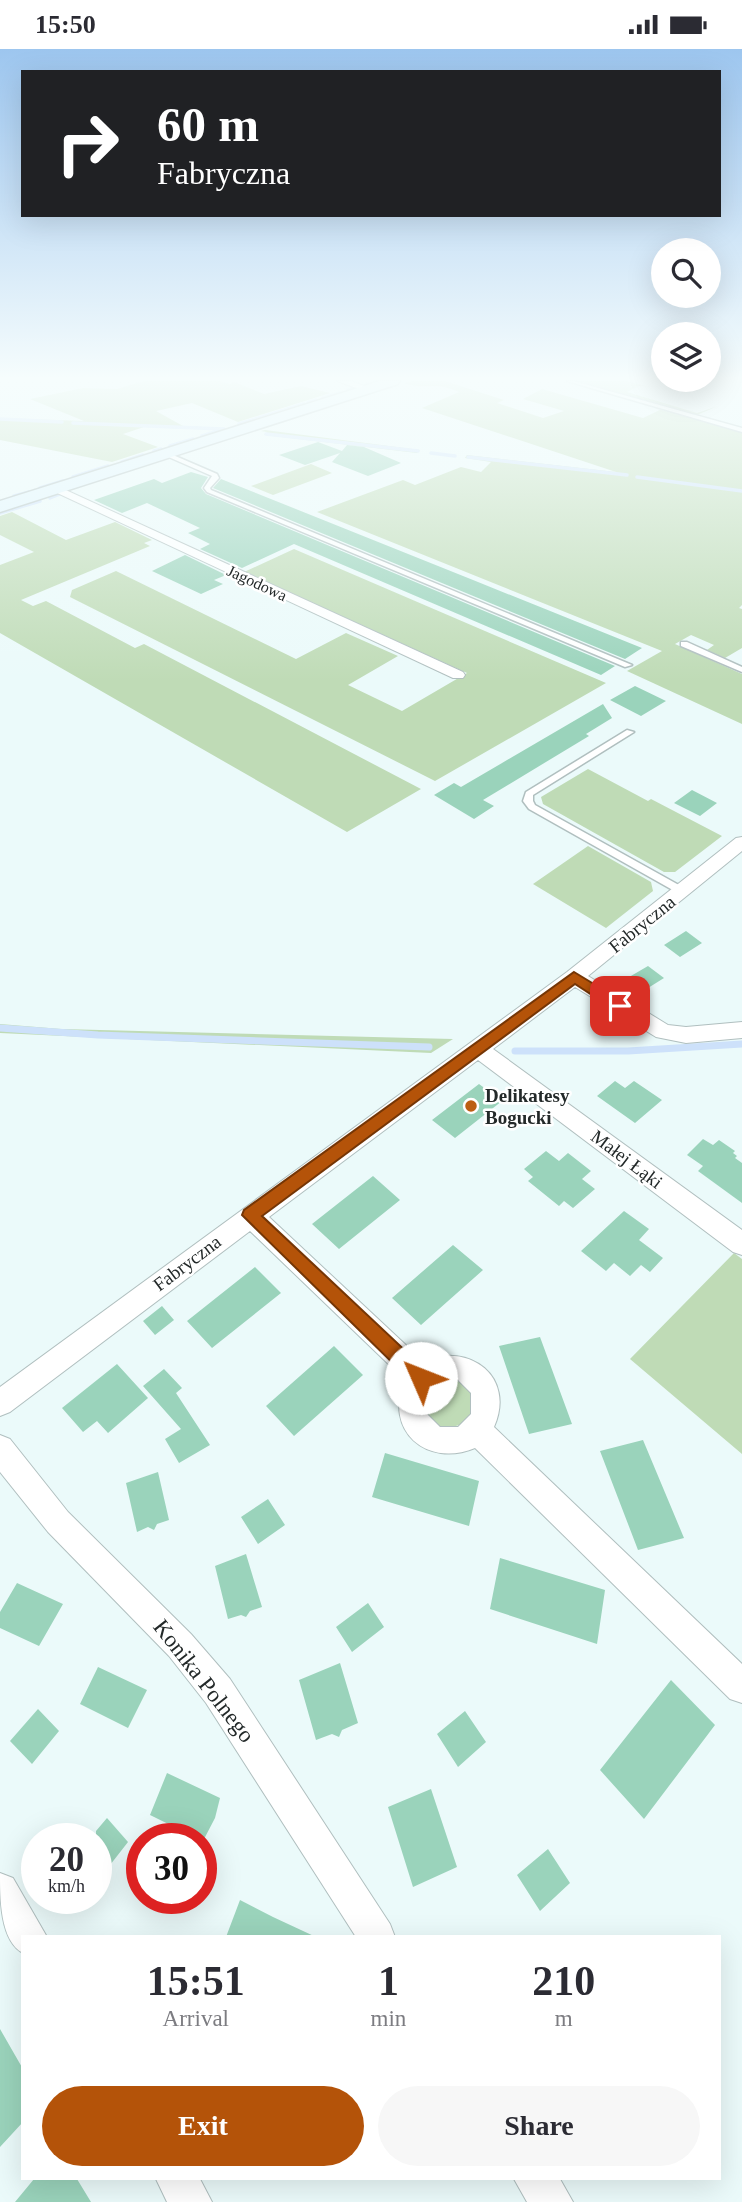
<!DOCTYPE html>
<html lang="en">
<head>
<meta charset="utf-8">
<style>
	:root { --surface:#fff; --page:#f7f7f7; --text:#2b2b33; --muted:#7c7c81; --accent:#b45309 }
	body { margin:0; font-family:Georgia,serif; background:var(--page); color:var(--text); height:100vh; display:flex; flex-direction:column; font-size:26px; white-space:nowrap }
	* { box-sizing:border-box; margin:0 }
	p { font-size:23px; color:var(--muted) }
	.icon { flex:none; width:38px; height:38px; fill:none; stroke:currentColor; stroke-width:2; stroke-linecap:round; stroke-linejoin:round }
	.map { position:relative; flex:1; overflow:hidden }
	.details { position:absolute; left:21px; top:1886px; width:700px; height:245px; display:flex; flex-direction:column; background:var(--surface); border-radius:0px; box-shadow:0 7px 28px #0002 }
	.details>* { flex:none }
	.hud { position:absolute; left:21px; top:21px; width:700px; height:147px; border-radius:0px; box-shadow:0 7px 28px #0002; background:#202124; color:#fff; overflow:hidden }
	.tools { position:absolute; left:651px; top:189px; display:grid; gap:14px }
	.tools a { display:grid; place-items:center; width:70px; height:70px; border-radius:50%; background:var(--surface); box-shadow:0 7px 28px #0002; font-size:35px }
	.speed { position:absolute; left:21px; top:1774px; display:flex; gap:14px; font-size:35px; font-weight:700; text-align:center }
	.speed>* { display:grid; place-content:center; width:91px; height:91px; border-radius:50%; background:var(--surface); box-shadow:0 7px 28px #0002; line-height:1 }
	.speed small { font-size:18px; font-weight:400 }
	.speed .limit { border:10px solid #d22; background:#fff; color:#111 }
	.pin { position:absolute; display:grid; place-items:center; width:60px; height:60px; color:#fff; margin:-30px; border-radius:14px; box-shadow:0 4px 10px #0006 }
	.me { position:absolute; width:77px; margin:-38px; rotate:314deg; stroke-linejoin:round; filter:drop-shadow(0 0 5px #0008) }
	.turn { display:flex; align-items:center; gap:24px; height:147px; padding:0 21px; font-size:32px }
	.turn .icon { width:91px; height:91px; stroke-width:2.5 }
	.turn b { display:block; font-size:49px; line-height:60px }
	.eta { display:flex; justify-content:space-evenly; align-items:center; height:119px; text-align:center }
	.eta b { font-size:42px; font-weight:700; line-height:49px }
	.action { display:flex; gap:14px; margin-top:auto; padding:14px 21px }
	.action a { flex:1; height:80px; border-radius:42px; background:var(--accent); color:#fff; font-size:28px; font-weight:700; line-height:80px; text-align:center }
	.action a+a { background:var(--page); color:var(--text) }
	.status { display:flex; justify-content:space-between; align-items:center; height:49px; padding:0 35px; background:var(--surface); direction:ltr }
	.status svg { height:19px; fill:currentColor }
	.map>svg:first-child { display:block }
</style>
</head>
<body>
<div class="status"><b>15:50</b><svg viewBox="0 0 49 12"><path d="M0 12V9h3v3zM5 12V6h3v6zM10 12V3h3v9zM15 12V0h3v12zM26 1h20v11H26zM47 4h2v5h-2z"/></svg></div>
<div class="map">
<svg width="742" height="2153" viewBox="0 0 742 2153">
	<rect width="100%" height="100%" fill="#ebfafa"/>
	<path fill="#bfdbb6" d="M144,332h76l10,3 4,-2 30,12 37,-8 29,7 -92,29 -46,-19 -36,8 27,15 42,2 -7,2 -74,-3 -21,7 35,13 -46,15 -112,-22v-22l84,3 -54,-22 53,-11 34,1z
		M412,332h33l59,19 -7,3 46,15 21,-7 -41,-12 19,-10 101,29 19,-9 80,23v173l-3,3 3,1v39l-17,10 -18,-8 7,-5 -23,-10 -16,9 67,30v50l-115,-53 35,-20 -345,-139 86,-32 12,5 46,-18 20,5 10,-10 -26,-4 2,-3 149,17 -194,-64 37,-16c-26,-12 -33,-1 -55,-9z
		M575,332h52l22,6 -10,-1 -12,6 70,21 21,-7 -23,10z
		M265,381l155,20 -3,3 -153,-18 3,-3 -6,-1z
		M311,415l21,9 -59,22 -22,-9z
		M12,463l54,28 49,-18 37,18 -8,3 6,3 -129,54 12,6 13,-5 89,47 9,-4 277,145 -74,43 -347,-199v-68l34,-13 -34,-17v-19z
		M294,500l312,134 -171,98 -365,-184 2,-7 44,-19 180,88 50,-26 52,23 -50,29 54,26 65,-38 -223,-101z
		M588,720l60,32 3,-2 71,37 -47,36h-11l-121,-68 -2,-7z
		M588,797l63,36 2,9 -47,37 -73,-44z
		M0,975l61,5 392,10 -22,14 -431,-20z
		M734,1204l8,6v195l-112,-95z
		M441,1331l18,1 12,12 1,24c-39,32 -69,-19 -31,-37z"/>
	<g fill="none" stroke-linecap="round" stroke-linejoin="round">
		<path stroke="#cde1fa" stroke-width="3.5" d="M366,336l13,-4
			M348,341l6,-2
			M323,349l17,-5
			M308,354l8,-3
			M0,370l62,3
			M73,374l151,6
			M239,375l65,-20
			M266,385l152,17
			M202,387l16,-5
			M170,397l23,-7
			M154,402l7,-2
			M431,404l24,3
			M468,408l159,18
			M122,413l21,-7
			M73,428l35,-11
			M637,428l105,14
			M40,439l23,-7
			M14,447l15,-4
			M50,449l10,-4
			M0,464l40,-12"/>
		<path stroke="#cde1fa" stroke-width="7" d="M0,979l98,7 331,12
			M515,1002h113l114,-7"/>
	</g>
	<path fill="#9ad3bb" d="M318,393l24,9 5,-6 17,2 37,16 -33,13 -36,-14 8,-9 -35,12 -26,-10z
		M191,423l17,5 -7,11 5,6 409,172 -14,9 -307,-131 -52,24 -42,-19 10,-5 -22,-11 12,-5 -53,-25 -25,10 -28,-13 60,-21 8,4z
		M221,430l257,103 164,66 -17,11 -412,-171z
		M185,506l41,20 -12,5 9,4 -22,10 -49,-23z
		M635,637l31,15 -25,15 -31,-16z
		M603,655l9,14 -26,16 3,2 -106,64 11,6 -20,13 -40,-24 20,-12 7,4z
		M692,741l25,13 -17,13 -26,-13z
		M686,882l16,12 -22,14 -16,-12z
		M648,917l16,12 -24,15 -16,-13z
		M615,1032l10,7 9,-7 28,19 -27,23 -38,-27z
		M479,1035l23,17 -47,37 -23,-18z
		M703,1090l10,6 6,-5 16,11 -2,2 4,3 -2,2 7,5v40l-44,-32 5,-5 -16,-11z
		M546,1102l13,10 9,-8 23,18 -9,8 13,10 -22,19 -9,-7 -5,5 -31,-25 5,-4 -9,-8z
		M373,1127l27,24 -61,49 -27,-25z
		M624,1162l25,18 -10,11 24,18 -13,14 -9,-7 -11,11 -16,-13 -8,8 -25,-20z
		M453,1196l30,25 -62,55 -29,-27z
		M255,1218l26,26 -69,55 -25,-27z
		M162,1257l12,14 -19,15 -12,-14z
		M540,1288l32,87 -43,10 -30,-88z
		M334,1297l29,29 -69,61 -28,-30z
		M117,1315l31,34 -40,35 -11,-12 -14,11 -21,-24z
		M164,1320l18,19 -6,5 34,52 -31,18 -14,-24 16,-10 -38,-43z
		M643,1391l41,98 -46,12 -38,-99z
		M385,1404l94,28 -10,45 -97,-29z
		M158,1423l11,48 -12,4 -3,6 -6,-3 -11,5 -11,-49z
		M268,1450l17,26 -27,19 -17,-27z
		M246,1505l16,53 -12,4 -4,6 -5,-2 -13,4 -13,-53z
		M500,1509l105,32 -8,54 -107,-35z
		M17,1534l46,21 -24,42 -39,-18v-16z
		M368,1554l16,24 -32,25 -16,-25z
		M340,1614l18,60 -16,7 -3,7 -7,-3 -16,6 -17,-60z
		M98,1618l49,23 -19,38 -48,-24z
		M671,1631l44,45 -71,94 -44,-49z
		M38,1660l21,22 -27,33 -22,-23z
		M465,1662l21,31 -28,25 -21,-33z
		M167,1724l53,25 -5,20 -12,23 -53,-26z
		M431,1740l26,78 -44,20 -25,-80z
		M107,1769l21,24 -32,41v-52z
		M548,1800l22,34 -30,28 -23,-36z
		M240,1851l33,17 43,20h-90z
		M0,1980l23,40v53l-23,25z
		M34,2130h43l14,23h-76z"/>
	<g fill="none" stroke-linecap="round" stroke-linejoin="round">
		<g stroke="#b0bfbf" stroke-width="3">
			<path id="service" d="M567,332h6l169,47v4z
				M166,403l51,22 2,4 -9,10 1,2 421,175 -7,2 -418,-175 -3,-4 8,-12 -48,-21z
				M681,593h6l55,25v5l-61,-26z
				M627,681l7,2 -101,63v6l2,4 151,84v4h-8l-149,-84 -6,-8 3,-9z"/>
		</g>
		<g stroke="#b0bfbf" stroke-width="2">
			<path id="minor" d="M337,332h14l21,8 -5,3z
				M57,437l406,186 2,3 -2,3h-10l-400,-187 -2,-2z
				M742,788v14l-154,125 80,49 18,2 56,-5v16l-56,5 -30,-6 -81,-50 -82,62 249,181v25l-9,-3 -255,-192 -209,157 154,144c47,-19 93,16 71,66l248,237v39l-12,-4 -255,-251c-48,20 -92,-17 -70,-68l-155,-149 -240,181 -10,4v-29l567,-415 169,-134zM440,1331h18l13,13v21l-13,13h-18l-13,-13v-21z
				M0,1386l10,4 58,73 123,122 39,45 160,245 5,13h-39l-150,-234 -37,-47 -121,-124 -48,-60z
				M0,1824l13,5 34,59h-24v16c-23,-12 -23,-55 -23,-80z
				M156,2130h44l12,23h-45z
				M514,2130h46l13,23h-46z"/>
		</g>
		<g stroke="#b0bfbf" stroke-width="3">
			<path id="secondary" d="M380,332h20l-2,3 -398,128v-11z"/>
		</g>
		<use href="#service" fill="#fff" fill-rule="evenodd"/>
		<use href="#minor" fill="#fff" fill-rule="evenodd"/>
		<use href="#secondary" fill="#e0f5fd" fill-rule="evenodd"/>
	</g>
	<linearGradient id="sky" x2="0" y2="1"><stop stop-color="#9dc6ef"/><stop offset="0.52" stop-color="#f6fdfd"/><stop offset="1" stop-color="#f6fdfd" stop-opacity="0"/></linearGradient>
	<rect width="742" height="633" fill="url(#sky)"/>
	<path fill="#b45309" stroke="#753606" stroke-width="2" d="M574,923l51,31 2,3 -2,4h-10l-40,-26 -313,232 166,156 3,6 -3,6 -7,3 -7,-3 -172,-169 2,-5z"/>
	<circle fill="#bc5e12" stroke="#fff" stroke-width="2.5" cx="471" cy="1057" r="7"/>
	<g text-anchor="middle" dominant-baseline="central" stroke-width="5" stroke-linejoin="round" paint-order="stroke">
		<g font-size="16" fill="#232929" stroke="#fff">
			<text transform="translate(257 534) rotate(25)">Jagodowa</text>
		</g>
		<g font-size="19" fill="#232929" stroke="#fff">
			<text transform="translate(642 875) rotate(-39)">Fabryczna</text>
			<text transform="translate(627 1110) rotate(37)">Małej Łąki</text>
			<text transform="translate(187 1214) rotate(-37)">Fabryczna</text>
		</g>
		<g font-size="19" font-weight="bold" fill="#232929" stroke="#fff" text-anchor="start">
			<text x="485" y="1046">Delikatesy<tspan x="485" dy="22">Bogucki</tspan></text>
		</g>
		<g font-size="23" fill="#232929" stroke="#fff">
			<text transform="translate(204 1632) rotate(52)">Konika Polnego</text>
		</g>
	</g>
</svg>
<div class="tools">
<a><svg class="icon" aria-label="search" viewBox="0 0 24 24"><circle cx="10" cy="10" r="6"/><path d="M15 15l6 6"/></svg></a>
<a><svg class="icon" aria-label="layers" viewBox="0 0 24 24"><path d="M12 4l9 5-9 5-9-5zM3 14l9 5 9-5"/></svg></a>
</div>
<div class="speed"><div>20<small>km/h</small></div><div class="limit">30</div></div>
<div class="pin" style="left:620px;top:957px;background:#d93025"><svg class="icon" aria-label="arrive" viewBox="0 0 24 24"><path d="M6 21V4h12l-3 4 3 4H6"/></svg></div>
<svg class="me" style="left:421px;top:1329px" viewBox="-20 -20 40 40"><circle r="19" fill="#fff"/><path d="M0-13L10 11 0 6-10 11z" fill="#b45309"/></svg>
<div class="hud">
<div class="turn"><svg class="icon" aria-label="right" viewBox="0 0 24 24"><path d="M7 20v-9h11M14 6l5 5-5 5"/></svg><div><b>60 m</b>Fabryczna</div></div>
</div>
<section class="details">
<div class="eta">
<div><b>15:51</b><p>Arrival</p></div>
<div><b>1</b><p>min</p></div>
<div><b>210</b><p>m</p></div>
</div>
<div class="action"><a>Exit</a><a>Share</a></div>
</section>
</div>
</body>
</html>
